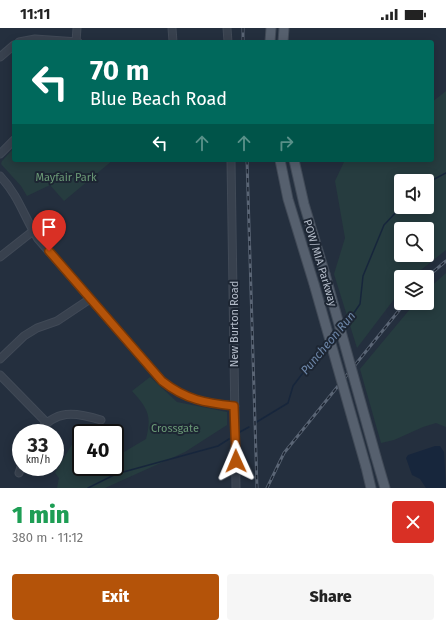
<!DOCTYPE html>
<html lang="en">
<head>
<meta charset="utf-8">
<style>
	:root { --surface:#fff; --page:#f6f6f6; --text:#222; --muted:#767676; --accent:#b45309 }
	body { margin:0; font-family:"Fira Sans",sans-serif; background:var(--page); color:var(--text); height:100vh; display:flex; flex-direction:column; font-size:15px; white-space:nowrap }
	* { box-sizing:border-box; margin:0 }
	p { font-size:13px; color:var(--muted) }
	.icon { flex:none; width:22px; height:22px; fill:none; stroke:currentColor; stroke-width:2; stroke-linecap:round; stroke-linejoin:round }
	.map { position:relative; height:460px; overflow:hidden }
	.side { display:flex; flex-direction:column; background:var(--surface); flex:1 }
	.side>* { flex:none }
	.banner { position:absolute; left:12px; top:12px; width:422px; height:122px; border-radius:4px; box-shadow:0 2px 10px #0003; background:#00695c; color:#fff; overflow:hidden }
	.fabs { position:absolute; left:394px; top:146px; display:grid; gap:8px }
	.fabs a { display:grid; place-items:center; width:40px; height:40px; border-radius:4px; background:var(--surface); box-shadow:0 2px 10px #0003; font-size:20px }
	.speed { position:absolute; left:12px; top:396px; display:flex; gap:8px; font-size:20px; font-weight:700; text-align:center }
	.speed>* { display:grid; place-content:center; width:52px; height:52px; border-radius:50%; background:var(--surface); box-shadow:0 2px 10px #0003; line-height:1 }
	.speed small { font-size:10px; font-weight:400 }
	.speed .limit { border:2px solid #111; border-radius:6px; background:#fff; color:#111 }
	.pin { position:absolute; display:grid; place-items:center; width:34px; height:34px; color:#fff; margin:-41px -17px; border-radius:50% 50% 50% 0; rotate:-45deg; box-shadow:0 0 4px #0007 }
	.pin .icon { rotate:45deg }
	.me { position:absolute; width:44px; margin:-22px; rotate:359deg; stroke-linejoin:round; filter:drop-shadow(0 0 3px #0008) }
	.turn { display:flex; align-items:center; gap:14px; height:84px; padding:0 12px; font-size:18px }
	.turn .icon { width:52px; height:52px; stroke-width:2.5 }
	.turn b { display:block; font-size:28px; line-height:34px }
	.lanes { display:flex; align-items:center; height:38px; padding:0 12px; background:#0003; justify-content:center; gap:20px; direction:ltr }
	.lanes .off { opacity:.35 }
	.round { display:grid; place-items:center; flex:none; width:42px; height:42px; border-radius:4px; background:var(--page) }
	.overview { display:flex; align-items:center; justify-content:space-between; height:68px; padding:0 12px }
	h1 { font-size:24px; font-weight:800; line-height:30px; color:#1e9e55 }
	.action { display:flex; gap:8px; margin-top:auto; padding:8px 12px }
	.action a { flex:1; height:46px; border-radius:4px; background:var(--accent); color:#fff; font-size:16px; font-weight:800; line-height:46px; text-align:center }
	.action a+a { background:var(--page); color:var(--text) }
	.status { display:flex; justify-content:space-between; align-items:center; height:28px; padding:0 20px; background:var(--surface); direction:ltr }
	.status svg { height:11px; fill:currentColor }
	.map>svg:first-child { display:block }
</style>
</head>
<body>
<div class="status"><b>11:11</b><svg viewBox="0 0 49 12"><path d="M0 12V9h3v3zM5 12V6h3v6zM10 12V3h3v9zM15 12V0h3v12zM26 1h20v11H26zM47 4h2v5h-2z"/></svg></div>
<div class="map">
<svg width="446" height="460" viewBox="0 0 446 460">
	<rect width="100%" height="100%" fill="#242f3e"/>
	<path fill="#263c3f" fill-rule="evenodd" d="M446,63v159l-34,27h-11v13l-44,58 -23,-74 11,-36 -10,-57 9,-19 3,-2h85v-58zM401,153h26v26h-26zM401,201h26v26h-26z
		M14,120v12h99l-49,41 -14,-16 -23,11 -6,-10 -20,-22 1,-3z
		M446,245v154l-10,-4 -13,4 -29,13 -13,3 -21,-74 55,-66h12v-13z
		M150,349l27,25 50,10v13l-42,27 -80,36h-48l2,-10 -4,-5 19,-32 7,-2v28h34v-19l9,4 22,-13c6,-24 2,-30 -14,-48z"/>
	<path fill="#17263c" d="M435,418h5l4,6 2,36h-20l-6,-9 -8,-4 -6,-17 2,-3z"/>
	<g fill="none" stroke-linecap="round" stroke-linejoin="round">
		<path stroke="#17263c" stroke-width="1.5" d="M427,155l19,-10
			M343,298l6,-6 11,-16 3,-28 21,-51 17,-18
			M255,395l33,-20 5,-17 34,-45
			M238,405l11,-6
			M88,460l28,-14 102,-28 11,-7"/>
		<g stroke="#414a57" stroke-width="9">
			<path id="minor" d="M172,0l1,14
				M227,0l1,14
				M19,14l16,-3 43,3
				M76,14l1,-14
				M0,29l14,-12
				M0,126l14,-14
				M231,132l5,328
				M0,148c19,20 24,41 38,63l124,142c23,19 44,22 73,25
				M0,229l33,-26
				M0,331l24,-23 13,-8 20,-7 33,-22
				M0,347l46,47
				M38,405c17,-24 37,-21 63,-13
				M19,445l2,-6"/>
		</g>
		<g stroke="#414a57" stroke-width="11">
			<path id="major" d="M270,14l1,-14
				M283,14l1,-14
				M280,132l8,39 26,85
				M294,132l10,44 21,70
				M376,429l9,31
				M366,439l5,21"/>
		</g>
		<use href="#minor" stroke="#38414e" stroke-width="7"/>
		<use href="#major" stroke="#56606e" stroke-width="9"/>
		<g stroke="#5a6575" stroke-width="3">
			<path id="rail" d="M243,0v14
				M247,132l10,328
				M427,249l19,-16
				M267,460l17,-35 121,-150"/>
		</g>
		<use href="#rail" stroke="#1d2633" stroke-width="1.5" stroke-dasharray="4.5" stroke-linecap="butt"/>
		<g stroke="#414a57" stroke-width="11" stroke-linecap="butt">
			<path id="major-bridge" d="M325,246l51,183
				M314,256l52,183"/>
		</g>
		<use href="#major-bridge" stroke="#56606e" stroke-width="9"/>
	</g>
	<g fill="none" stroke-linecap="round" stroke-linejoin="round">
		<g stroke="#753606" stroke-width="10">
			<path id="route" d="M49,223l113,130c24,19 44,22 72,25l2,55"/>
		</g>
		<use href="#route" stroke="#b45309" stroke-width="7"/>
	</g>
	<g text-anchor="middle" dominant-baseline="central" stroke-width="4" stroke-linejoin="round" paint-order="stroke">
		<g font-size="11" fill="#6b9a76" stroke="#1d2633">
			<text x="66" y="149">Mayfair Park</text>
			<text x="175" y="400">Crossgate</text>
		</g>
		<g font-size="11" fill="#b4bcc9" stroke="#1d2633">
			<text transform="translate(320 235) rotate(73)">POW/MIA Parkway</text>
			<text transform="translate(234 296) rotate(-90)">New Burton Road</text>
		</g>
		<g font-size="12" font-style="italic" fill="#6d86a8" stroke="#1d2633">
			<text transform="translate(328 315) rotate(-50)">Puncheon Run</text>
		</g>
	</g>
</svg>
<div class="fabs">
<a><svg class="icon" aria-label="sound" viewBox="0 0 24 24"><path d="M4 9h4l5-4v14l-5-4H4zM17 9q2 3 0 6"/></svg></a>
<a><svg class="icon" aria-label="search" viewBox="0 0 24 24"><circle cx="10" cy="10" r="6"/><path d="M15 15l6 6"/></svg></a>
<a><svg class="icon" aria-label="layers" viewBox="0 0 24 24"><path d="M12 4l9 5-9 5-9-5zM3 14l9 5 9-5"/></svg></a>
</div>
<div class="speed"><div>33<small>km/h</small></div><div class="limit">40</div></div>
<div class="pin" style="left:49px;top:223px;background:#d93025"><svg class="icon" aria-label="arrive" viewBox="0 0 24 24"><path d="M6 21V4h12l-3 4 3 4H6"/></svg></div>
<svg class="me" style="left:236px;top:433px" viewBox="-20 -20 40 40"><path d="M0-17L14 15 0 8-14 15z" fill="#b45309" stroke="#fff" stroke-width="4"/></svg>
<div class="banner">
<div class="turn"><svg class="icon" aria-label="left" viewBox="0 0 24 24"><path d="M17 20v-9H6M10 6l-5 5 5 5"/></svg><div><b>70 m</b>Blue Beach Road</div></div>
<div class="lanes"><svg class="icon" aria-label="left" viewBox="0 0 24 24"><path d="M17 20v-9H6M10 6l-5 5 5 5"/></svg><svg class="icon off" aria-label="ahead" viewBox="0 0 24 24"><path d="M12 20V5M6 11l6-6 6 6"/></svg><svg class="icon off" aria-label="ahead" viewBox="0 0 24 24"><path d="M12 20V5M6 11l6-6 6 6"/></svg><svg class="icon off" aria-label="right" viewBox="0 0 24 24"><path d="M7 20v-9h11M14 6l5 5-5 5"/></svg></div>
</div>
</div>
<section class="side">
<div class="overview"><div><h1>1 min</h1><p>380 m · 11:12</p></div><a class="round" style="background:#d93025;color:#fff"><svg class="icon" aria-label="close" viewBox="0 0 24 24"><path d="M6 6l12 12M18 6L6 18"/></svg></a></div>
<div class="action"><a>Exit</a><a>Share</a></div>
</section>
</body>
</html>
